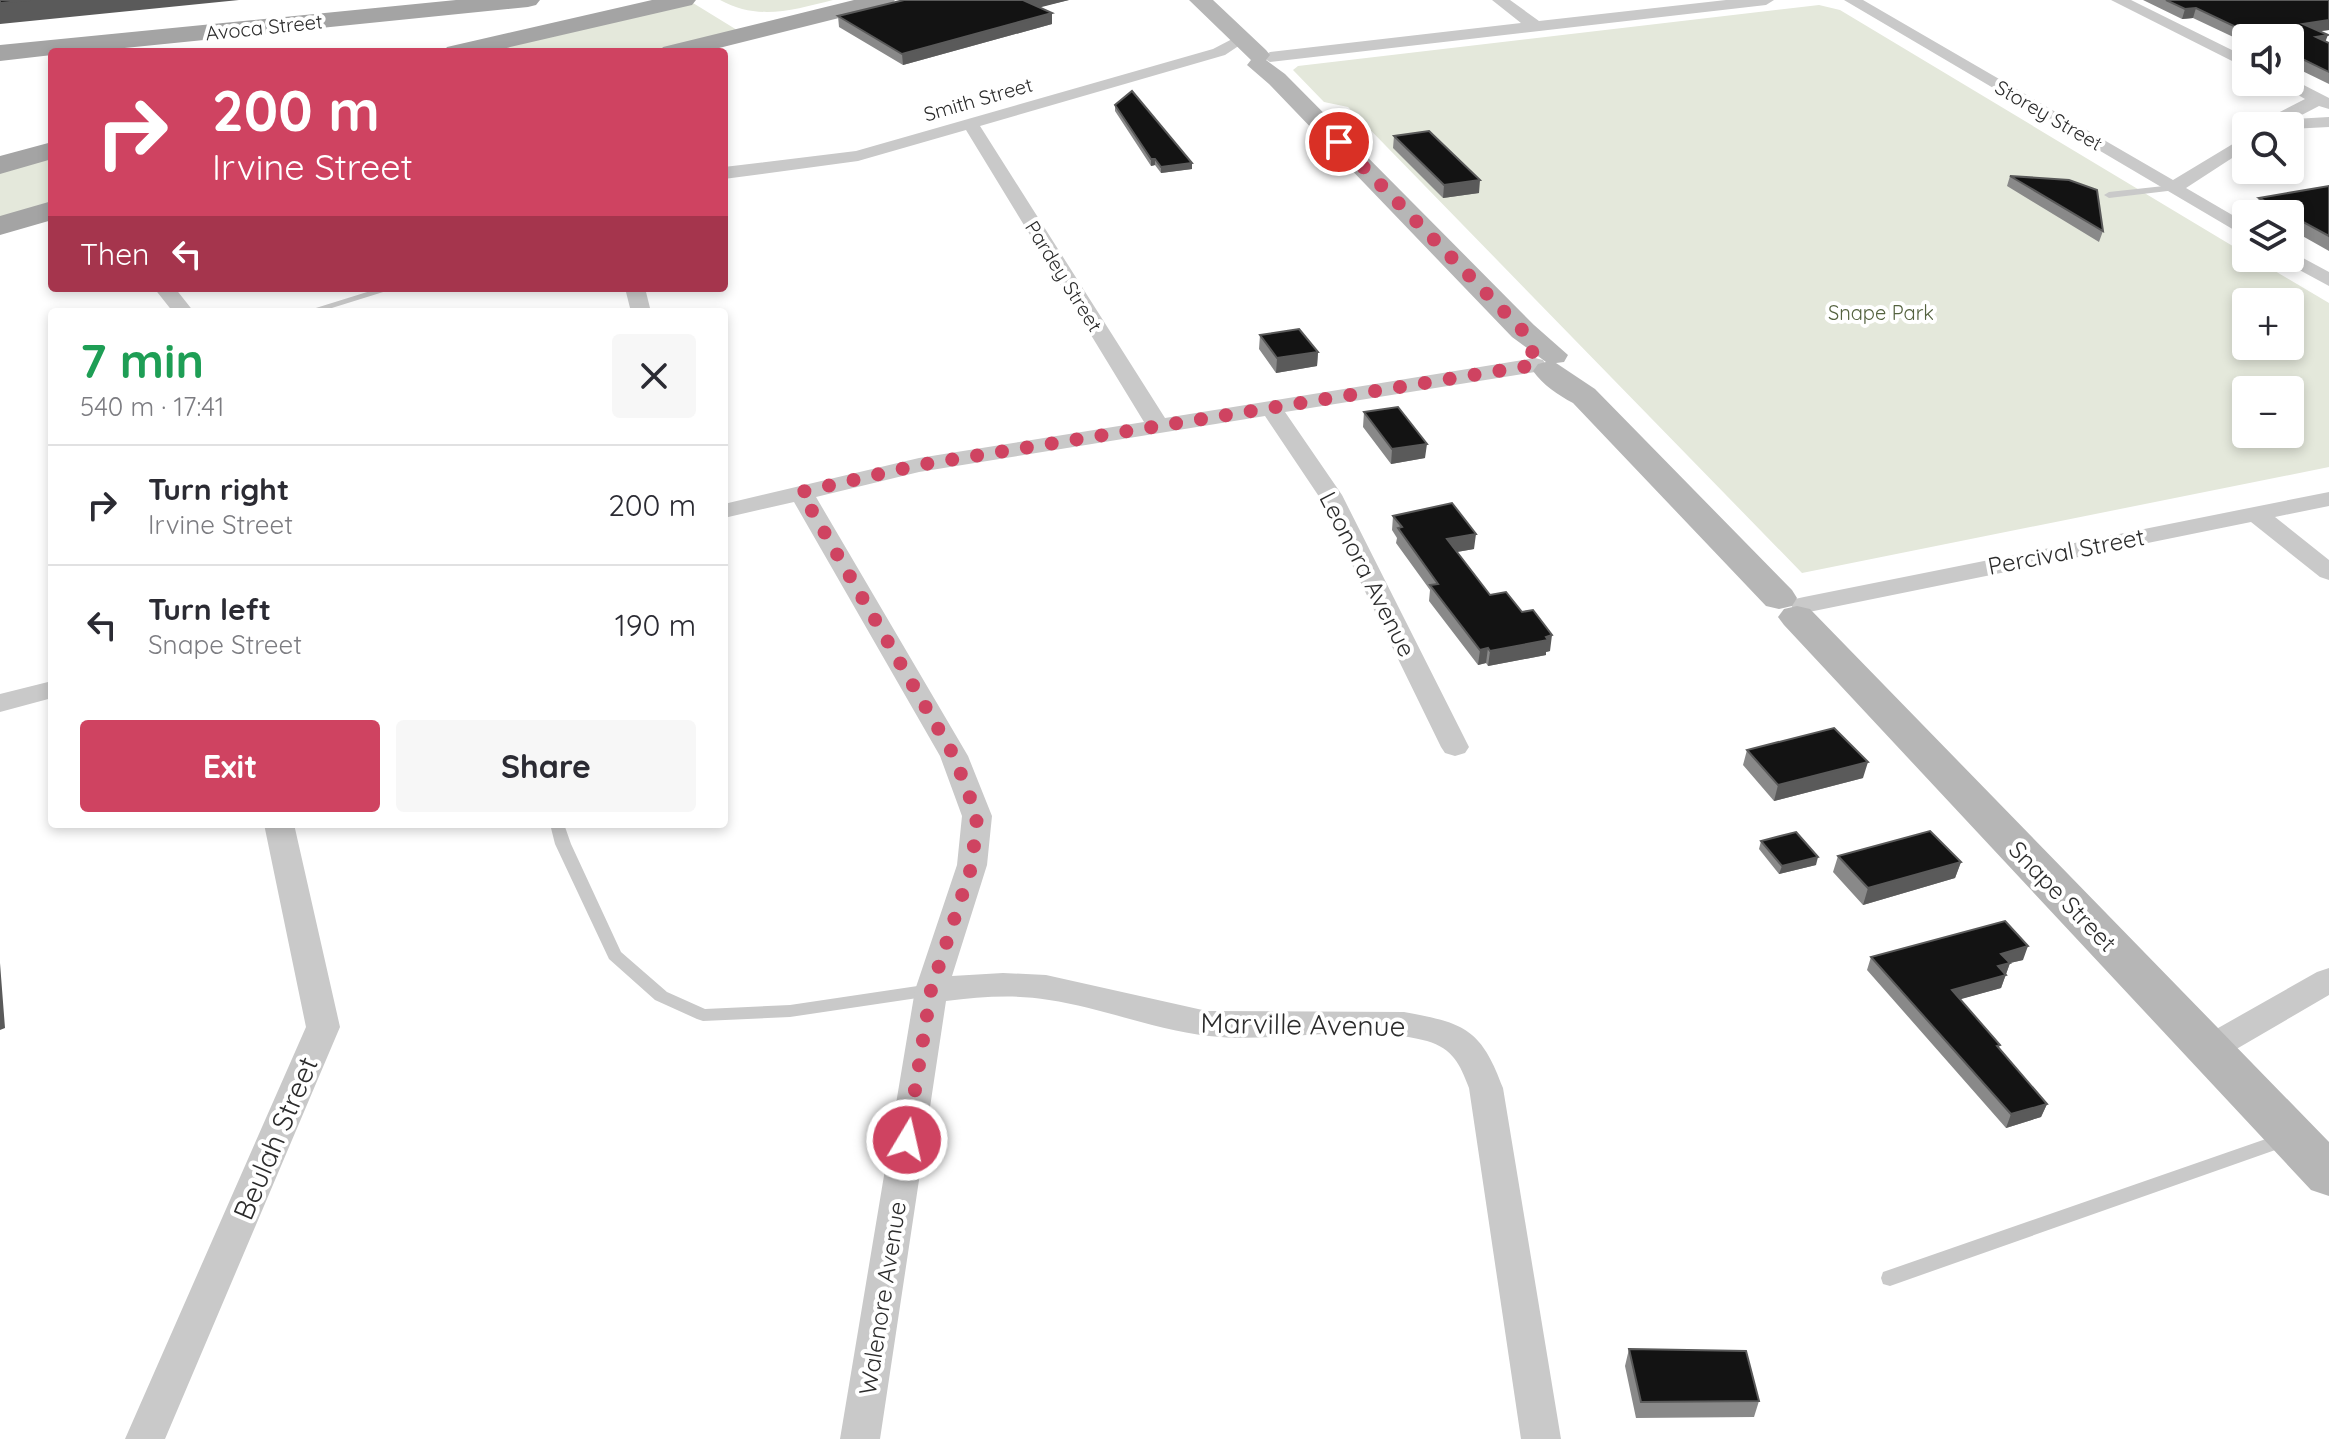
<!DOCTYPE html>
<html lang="en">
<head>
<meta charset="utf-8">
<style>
	:root { --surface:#fff; --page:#f7f7f7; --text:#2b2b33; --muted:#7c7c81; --line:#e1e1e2; --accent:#cf4361 }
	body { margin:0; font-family:Quicksand,sans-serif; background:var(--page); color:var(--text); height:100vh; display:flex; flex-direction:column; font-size:30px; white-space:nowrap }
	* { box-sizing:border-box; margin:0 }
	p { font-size:26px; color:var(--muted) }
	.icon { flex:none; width:44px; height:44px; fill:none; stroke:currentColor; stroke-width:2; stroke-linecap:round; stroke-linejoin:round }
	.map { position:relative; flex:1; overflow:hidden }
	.details { position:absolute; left:48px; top:308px; width:680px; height:520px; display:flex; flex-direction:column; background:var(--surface); border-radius:8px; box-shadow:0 4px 12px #0003 }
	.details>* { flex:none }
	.guide { position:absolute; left:48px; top:48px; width:680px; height:244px; border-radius:8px; box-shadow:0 4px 12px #0003; background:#cf4361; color:#fff; overflow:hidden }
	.buttons { position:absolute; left:2232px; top:24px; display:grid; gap:16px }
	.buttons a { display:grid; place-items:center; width:72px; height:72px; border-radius:8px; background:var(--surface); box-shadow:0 4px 12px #0003; font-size:40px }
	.pin { position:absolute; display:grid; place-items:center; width:68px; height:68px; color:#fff; margin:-34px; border:4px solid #fff; border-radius:50%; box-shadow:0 2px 8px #0007 }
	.me { position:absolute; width:88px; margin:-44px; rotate:9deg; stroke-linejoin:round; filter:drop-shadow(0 0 6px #0008) }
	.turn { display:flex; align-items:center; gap:28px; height:168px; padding:0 32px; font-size:36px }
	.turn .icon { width:104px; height:104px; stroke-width:2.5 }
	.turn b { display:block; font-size:56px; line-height:68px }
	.then { display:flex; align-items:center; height:76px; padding:0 32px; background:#0003; gap:16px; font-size:30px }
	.round { display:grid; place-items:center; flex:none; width:84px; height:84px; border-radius:8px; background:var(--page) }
	.summary { display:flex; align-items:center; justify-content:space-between; height:136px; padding:0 32px }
	h1 { font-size:48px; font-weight:800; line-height:60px; color:#1e9e55 }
	.primary-button { display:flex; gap:16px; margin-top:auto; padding:16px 32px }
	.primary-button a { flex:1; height:92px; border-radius:8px; background:var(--accent); color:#fff; font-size:32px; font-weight:800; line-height:92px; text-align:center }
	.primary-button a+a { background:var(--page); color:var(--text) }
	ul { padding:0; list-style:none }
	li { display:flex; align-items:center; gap:24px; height:120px; padding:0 32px; border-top:2px solid var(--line) }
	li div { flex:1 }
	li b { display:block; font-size:30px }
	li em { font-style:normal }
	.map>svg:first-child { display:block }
</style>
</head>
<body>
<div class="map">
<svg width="2329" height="1439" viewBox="0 0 2329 1439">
	<rect width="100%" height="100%" fill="#fff"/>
	<path fill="#e4e8db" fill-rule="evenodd" d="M720,0h113c-40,10 -75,21 -113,0z
		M693,3l44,27 -90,22h-173z
		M1819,5l21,5 406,244v4h7l76,45v164l-527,106 -454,-466 -24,-5 -31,-32 5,-4zM2246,302h44v44h-44zM2246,390h44v44h-44z
		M52,157v48l-52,16v-49z"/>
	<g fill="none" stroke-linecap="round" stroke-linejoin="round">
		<path fill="#c9c9c9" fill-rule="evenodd" d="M2173,185l5,3 -2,2 -67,8 -5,-3 5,-3z
			M380,288h16l-77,24h-16z
			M550,824h14l7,20 50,108 46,40 38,17 85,-4 141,-21 6,2 2,4 -2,4 -6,2 -141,21 -87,4 -6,-2 -42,-19 -46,-41 -54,-115z
			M2286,1132l6,2 3,5 -3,5 -402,142 -7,-2 -2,-6 2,-6z"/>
		<path fill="#c9c9c9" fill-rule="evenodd" d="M1492,0h18l29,21 187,-21h48l-8,5 -496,57 -8,-5 8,-5 251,-29z
			M1844,0h19l310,180 73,-44v13l-60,39 60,35v14z
			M2111,0h20l115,57v11z
			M1238,36l8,5 -21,14 -245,71 185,292 370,-60 8,2 3,5 -3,5 -8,2 -250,40 57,83 127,252 -4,6 -10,3 -10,-3 -4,-6 -123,-252 -53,-79 -346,56 -103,25 152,259 24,60 -5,49 -35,111 51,-3 43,2 161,36 197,1c60,11 77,16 99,76l58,351h-40l-52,-351c-9,-24 -16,-39 -42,-47 -71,-19 -147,3 -218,-5 -55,-6 -106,-28 -160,-36 -34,-6 -69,-3 -103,1l-66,438h-40l75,-449 42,-125 5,-49 -22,-60 -146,-254 -70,16v-14l195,-46 225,-36 -178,-292 -108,31 -134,18v-12l132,-16 357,-102z
			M2290,78l39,20v11l-10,-3 -25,13 35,-2v10l-39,2v-3h-27l11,-11 31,-16 -29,-17h14z
			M2290,251l39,21v14l-46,-25 -2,-3h9z
			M154,288h21l19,24h-21z
			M625,288h20l6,24h-20z
			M2329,492v14l-54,11 54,43v20l-9,-3 -69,-55 -447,91 -9,-2 -4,-6 4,-6 9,-2z
			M52,681v17l-52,14v-18z
			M264,824h30l46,203 -175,412h-40l181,-412z
			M2329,968v27l-108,63 -12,4 -12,-4 -5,-9 5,-9 120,-68z"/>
		<path fill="#b6b6b6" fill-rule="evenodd" d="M1189,0h24l53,50 4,5 -4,5 19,14 249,251 34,30 -4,7 -8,1 39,26 197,201 5,8 -5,8 -13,3 -13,-3 -193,-203c-15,-8 -30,-18 -40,-32l5,-7 8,-2 -34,-25 -243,-253 -22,-19 4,-5z
			M1797,606l13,3 519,533v54l-18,-6 -527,-565 -6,-8 6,-8z"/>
		<path fill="#a4a4a4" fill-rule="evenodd" d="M456,0h84l-4,5 -8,2 -443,45h-33v3l-52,6v-16z
			M652,0h44l-4,5 -203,47h-46l4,-5z
			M854,0h41l-4,5 -188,47h-44l4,-5z
			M52,142v17l-52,15v-18z
			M52,201v19l-52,15v-19z"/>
	</g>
	<path fill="#898989" d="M904,0h165l-30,7 13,6v11l-149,41 -64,-38 -1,-11z
		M2143,0h186v30l-10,1 7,10 3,2v41l-39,-19v-27h-44v5l-53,-25 -11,1z
		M1115,105l77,64 -31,4 -6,-8 -4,1 -36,-55z
		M1394,136l85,57 -36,5 -50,-50z
		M2010,176l93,55 -4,11 -92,-56z
		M2329,186v65l-39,-22v-15h-27l-8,-5 4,-11z
		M1260,335l58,17 -1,14 -41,7 -17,-24z
		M1364,412l61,46 -34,6 -28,-37z
		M1393,516l81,33 -17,3 33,43 60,56 -4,1v3l-58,11 -2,-3 -8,2 -49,-64 1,-11 -34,-47 1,-5 -5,-8z
		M1747,750l116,28 -89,23 -31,-36z
		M1761,841l55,24 -37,9 -20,-25z
		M1838,856l123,6 -6,16 -92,27 -30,-33z
		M1871,957l152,3 -13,3 -9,25 -41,11 39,50 48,55 -6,13 -35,11 -139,-158z
		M1629,1349l130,52 -5,16 -118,1 -11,-52z"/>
	<path fill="#5a5a5a" d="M30,0h209l-239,24v-21z
		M1027,0h42l-43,11 -1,-10z
		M2196,8l-3,10 -11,1 3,-10z
		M1052,13v11l-149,41 -1,-11z
		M2329,20v10l-30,4 4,-10z
		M2328,35l-4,10 -8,-8z
		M1151,159h4v6l-4,1z
		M1192,163v6l-31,4v-6z
		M1480,180l-1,13 -36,5 1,-13z
		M1318,352l-1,14 -41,7 1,-15z
		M1427,444l-2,14 -34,6 1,-15z
		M1476,534l-2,15 -29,5 2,-15z
		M1552,635l-2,16 -4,1v3l-58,11 2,-15z
		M1488,648l-2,15 -8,2 2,-15z
		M1868,762l-5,16 -89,23 4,-16z
		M1818,857l-2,8 -37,9 3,-8z
		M1961,862l-6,16 -92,27 5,-17z
		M2028,946l-5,14 -13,3 -9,25 -54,15 5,-13 49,-36z
		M0,963l5,65 -5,2z
		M2047,1104l-6,13 -35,11 5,-14z"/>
	<path fill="#131313" stroke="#5a5a5a" stroke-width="2" d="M0,0h30l-30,3z
		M904,0h123l-2,1 27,12 -150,41 -64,-38z
		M2166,0h163v20l-26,4 25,11 -12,2 13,6v29l-39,-19v-15h-31l-63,-30 -11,1z
		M1132,91l60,72 -31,4 -6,-8h-4l-36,-54z
		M1429,131l51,49 -36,5 -50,-49z
		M2010,176l59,4 28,10 6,41z
		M2329,186v50l-70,-38z
		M1299,329l19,23 -41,6 -17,-23z
		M1398,407l29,37 -35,5 -28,-37z
		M1452,503l24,31 -29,5 43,56 16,-3 16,20 11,-2 19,25 -6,2 2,3 -58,11 -2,-3 -8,2 -50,-65 8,-1 -40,-56 4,-1 -9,-11z
		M1834,728l34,34 -90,23 -31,-35z
		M1930,831l31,31 -93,26 -30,-32z
		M1796,832l22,25 -36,9 -21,-25z
		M2005,921l23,25 -27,8 9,9 -12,3 8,9 -54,15 48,55 -3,1 50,58 -36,10 -140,-157z
		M1629,1349l117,2 13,50 -118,1z"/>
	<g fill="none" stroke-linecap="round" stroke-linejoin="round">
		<path stroke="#cf4361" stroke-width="14" stroke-dasharray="0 25.2" d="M907,1140l24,-150 41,-125 5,-49 -23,-60 -153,-264 118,-27 616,-100 1,-8 -11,-15 -2,-11 -184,-189"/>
	</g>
	<g text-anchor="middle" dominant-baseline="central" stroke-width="8" stroke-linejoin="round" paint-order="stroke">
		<g font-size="20" fill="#2c2c2c" stroke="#fff">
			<text transform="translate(264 27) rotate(-6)">Avoca Street</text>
			<text transform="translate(978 99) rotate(-16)">Smith Street</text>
			<text transform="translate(2049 115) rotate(30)">Storey Street</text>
			<text transform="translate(1064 276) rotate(58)">Pardey Street</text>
		</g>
		<g font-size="20" fill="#54623f" stroke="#fff">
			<text x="1881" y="312">Snape Park</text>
		</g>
		<g font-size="24" fill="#2c2c2c" stroke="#fff">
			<text transform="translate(2066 551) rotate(-11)">Percival Street</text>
			<text transform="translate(1368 574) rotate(63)">Leonora Avenue</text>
			<text transform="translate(2063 896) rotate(46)">Snape Street</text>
			<text transform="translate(882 1298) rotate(-81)">Walenore Avenue</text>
		</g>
		<g font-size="28" fill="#2c2c2c" stroke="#fff">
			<text transform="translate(1303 1024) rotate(1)">Marville Avenue</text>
			<text transform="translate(275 1138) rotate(-67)">Beulah Street</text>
		</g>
	</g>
</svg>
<div class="buttons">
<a><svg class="icon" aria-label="sound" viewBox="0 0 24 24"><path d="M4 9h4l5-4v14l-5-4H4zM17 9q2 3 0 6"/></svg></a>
<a><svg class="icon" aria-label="search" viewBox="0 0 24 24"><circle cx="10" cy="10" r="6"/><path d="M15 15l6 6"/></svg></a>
<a><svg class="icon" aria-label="layers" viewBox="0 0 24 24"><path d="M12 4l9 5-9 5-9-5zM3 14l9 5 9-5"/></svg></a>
<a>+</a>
<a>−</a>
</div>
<div class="pin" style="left:1339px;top:142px;background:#d93025"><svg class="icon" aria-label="arrive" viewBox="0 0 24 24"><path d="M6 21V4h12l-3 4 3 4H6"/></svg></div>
<svg class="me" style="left:907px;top:1140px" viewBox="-20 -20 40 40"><circle r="17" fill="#cf4361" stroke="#fff" stroke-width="3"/><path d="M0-11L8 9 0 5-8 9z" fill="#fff"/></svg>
<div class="guide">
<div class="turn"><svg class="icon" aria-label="right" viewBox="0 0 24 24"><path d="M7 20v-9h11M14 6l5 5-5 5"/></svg><div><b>200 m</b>Irvine Street</div></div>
<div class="then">Then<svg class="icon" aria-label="left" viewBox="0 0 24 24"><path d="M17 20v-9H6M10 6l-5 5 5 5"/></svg></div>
</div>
<section class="details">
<div class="summary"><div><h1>7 min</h1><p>540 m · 17:41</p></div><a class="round"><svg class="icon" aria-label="close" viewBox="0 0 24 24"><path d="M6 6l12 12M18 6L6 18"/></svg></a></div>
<ul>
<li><svg class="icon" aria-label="right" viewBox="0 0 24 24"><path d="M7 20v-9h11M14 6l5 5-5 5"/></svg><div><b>Turn right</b><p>Irvine Street</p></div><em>200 m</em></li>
<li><svg class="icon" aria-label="left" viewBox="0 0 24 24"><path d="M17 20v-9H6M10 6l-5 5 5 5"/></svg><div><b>Turn left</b><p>Snape Street</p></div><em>190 m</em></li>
</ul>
<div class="primary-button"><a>Exit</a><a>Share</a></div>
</section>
</div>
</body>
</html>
